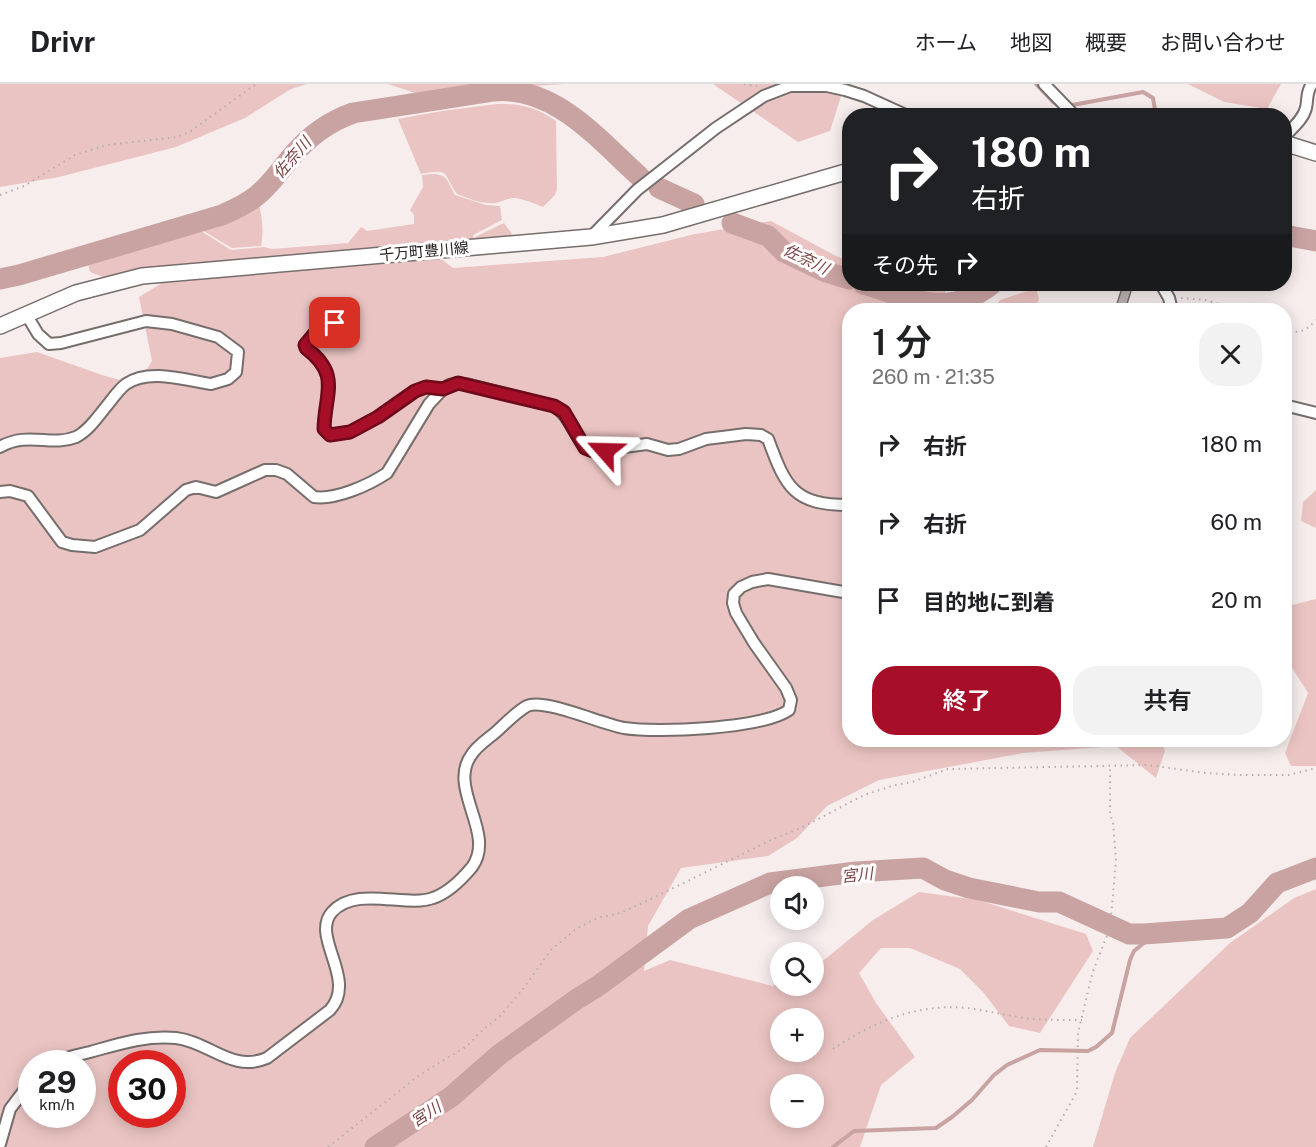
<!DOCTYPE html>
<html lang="ja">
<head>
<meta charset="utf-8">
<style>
	:root { --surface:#fff; --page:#f2f2f2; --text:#202124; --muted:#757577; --line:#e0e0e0; --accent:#a70e28 }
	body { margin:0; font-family:"Public Sans","Noto Sans JP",sans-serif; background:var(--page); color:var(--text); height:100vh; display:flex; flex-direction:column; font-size:22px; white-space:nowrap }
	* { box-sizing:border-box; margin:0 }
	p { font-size:20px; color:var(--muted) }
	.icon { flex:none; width:33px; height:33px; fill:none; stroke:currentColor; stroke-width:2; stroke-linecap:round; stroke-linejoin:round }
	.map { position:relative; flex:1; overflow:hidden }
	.sheet { position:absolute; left:842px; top:219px; width:450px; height:444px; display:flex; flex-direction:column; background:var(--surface); border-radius:24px; box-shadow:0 3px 15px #0003 }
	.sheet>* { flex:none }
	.guide { position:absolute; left:842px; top:24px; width:450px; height:183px; border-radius:24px; box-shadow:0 3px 15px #0003; background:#202124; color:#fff; overflow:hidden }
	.controls { position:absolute; left:770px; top:792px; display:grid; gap:12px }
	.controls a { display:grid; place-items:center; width:54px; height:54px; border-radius:50%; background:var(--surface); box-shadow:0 3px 15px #0003; font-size:30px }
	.speed { position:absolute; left:18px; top:966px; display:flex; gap:12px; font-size:30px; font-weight:700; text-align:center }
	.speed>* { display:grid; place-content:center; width:78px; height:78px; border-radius:50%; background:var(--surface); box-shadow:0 3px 15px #0003; line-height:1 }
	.speed small { font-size:15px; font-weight:400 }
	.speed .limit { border:9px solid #d22; background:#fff; color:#111 }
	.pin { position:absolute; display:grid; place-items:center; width:51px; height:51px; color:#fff; margin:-26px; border-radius:12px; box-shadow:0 3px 9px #0006 }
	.me { position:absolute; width:66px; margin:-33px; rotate:295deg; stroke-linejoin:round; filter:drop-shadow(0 0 4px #0008) }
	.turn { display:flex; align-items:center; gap:21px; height:126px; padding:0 30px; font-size:27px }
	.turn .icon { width:78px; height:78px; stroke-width:2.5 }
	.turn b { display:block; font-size:42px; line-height:51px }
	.then { display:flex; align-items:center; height:57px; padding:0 30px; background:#0003; gap:12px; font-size:22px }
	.round { display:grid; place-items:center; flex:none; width:63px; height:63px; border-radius:24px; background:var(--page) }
	.overview { display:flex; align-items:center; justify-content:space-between; height:102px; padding:0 30px }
	h1 { font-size:36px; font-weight:600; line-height:45px }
	.button { display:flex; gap:12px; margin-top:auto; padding:12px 30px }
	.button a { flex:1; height:69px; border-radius:24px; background:var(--accent); color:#fff; font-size:24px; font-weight:600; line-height:69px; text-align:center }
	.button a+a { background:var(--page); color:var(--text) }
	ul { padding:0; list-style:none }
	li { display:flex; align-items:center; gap:18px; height:78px; padding:0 30px }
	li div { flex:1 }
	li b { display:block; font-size:22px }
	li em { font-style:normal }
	header { display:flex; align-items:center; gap:36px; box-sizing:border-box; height:84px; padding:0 30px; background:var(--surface); border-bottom:2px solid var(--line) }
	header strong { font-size:28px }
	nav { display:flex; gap:33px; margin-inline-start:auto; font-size:21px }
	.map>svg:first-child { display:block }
</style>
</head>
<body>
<header>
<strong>Drivr</strong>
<nav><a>ホーム</a><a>地図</a><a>概要</a><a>お問い合わせ</a></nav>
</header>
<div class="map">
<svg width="1316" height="1063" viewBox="0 0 1316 1063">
	<rect width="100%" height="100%" fill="#f7eded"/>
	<path fill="#eac4c2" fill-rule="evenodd" d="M0,0h307l-16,5 -46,29 -69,29 -117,30 -59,10z
		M388,0h176l-149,9z
		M713,0h132l-15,47 -32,11z
		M1188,0h93l-14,25 -43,-7z
		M497,20c22,-1 41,4 59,17l1,68 -2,6 -12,12c-6,-3 -25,-10 -31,-9 -9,2 -14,6 -23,5 -10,0 -22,-5 -32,-9 -14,-20 -6,-26 -36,-20l-23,-55 44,-8z
		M434,90c15,1 14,10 21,21l31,10 14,1 2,14 -29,15 2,7 -323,25 -49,10 -13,-5 -3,-12 114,-29 30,19 33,-3 8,2 76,-6 13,-16 6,4 47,-7v-9l-4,-5 13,-23 -1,-12z
		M259,119c3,15 5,28 2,43l-29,2 -30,-18 31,-11z
		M771,137l65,35 13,5v23h95l4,26h-99v430h311l5,11 -9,27 -40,-32 -93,7 -144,27 -52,26 -30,32 -29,18 -87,12 -33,58 -4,45 26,-11 103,26 7,-3v3h33v-17l60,-49 46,-28 59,8 108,34 7,17 -53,82 -31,-7 -26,-34 -23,-23 -50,-21h-29l-22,25 17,30 39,54 -34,28 -21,62h-860v-789l37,-6 65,23 35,10 15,-24 -13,-64 23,-14 278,-25 13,10 150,-11 92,-23zM780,934h33v34h-33zM32,980h50v50h-50zM122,980h50v50h-50zM780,1000h33v34h-33z
		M504,139l11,15 -39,4 -1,-5z
		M1036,204l3,11 -5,11h-41l7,-10z
		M1316,406v38l-15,-7 2,-19z
		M1316,515v167h-25l-6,-13 23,-60 -19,-30 -5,-3v-53z
		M1316,805v258h-223l22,-74 15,-35 100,-95 64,-45z"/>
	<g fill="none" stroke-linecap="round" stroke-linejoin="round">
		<path stroke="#c9a3a2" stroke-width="4" d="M1036,0l17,18 6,4
			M1067,22l76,-14 10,6 3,18
			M833,1063l21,-16 82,-3 16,-11 20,-17 22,-25 13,-10 33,-15 48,1 8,-4 16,-14 18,-73 4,-9 22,-18"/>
		<path stroke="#c9a3a2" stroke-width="21" d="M659,104l35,16
			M732,139l36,13 16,16 42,20 23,7
			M1284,151l32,6
			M0,195l19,-4 203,-60c11,-5 23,-10 33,-18 15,-11 25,-27 38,-42 17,-20 35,-33 60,-42l141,-22c60,-6 105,49 146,86
			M863,200c49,14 84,36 129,0
			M375,1063l76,-50 49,-43 77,-55 21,-13 91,-67 81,-36 86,-11 67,-4 22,12 24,8 70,14h20l70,32h15l83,-6 23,-15 27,-30 39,-15"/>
	</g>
	<path fill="#bdb3b3" stroke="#78706f" stroke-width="1.5" d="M1123,201l9,3 -7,22h-10z"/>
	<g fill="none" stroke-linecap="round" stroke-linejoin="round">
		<g stroke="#766e6d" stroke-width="8">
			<path id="service" d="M356,241c-20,-3 -41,0 -51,20l1,3c23,17 26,34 20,62 -1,8 -3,16 0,23 26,13 70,-34 92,-43 8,-3 16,-3 24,-1"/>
		</g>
		<g stroke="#766e6d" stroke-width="14">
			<path id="minor" d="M1044,0l31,32
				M1284,53c8,-9 19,-17 22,-29 2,-9 0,-16 6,-24
				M592,152l45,-46 79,-62 48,-32 26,-10h37l18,4 19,6 44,20
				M1161,200l8,14 3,12
				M1284,321l32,8
				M0,363c28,-16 51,0 76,-10 12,-6 21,-19 29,-29 7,-8 13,-18 21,-24 23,-16 59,-4 85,0l17,-5 8,-7 2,-20 -20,-15 -46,-13 -26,-3 -85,22 -12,1 -11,-10 -12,-20
				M0,408l10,-1 18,5 34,46 10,3 23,2 45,-17 46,-40 10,-3 20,5 49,-22h11l11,4 27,23c22,3 55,-12 73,-24l42,-69 14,-15 6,-4 9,-2 12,2 84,21c19,12 21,38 39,45l54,-7 21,6 11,-1 27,-10 40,-5 15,1 7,4c18,49 26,66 81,66
				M50,980c13,-6 27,-9 40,-12 29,-8 56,-17 86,-14 34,4 56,35 91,20l63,-48c28,-31 -20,-73 2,-98 24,-27 74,-4 101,-14 15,-5 29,-19 39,-31 25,-34 -26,-79 0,-113 6,-9 16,-15 24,-22 9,-8 20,-20 31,-26 17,-8 74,18 97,22 33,5 138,1 165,-18l2,-10 -5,-12 -32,-45 -18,-30 -3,-10 1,-9 7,-7 11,-5 16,-3 81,14
				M0,1060l10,-35 22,-29"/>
		</g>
		<g stroke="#766e6d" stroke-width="18">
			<path id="secondary" d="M1284,59l32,10
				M0,242l76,-33 66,-17 449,-39 72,-12 186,-54"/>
		</g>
		<path stroke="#b6aeae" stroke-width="2" stroke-dasharray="1.5 4.5" stroke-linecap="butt" d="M744,0l13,2
			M0,111l24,-9 51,-31 32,-10 70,-8 14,-6 65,-47
			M1181,214l24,2 37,10
			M1284,245c14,6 22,2 32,-9
			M833,965c40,-27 85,-46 134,-41 22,3 42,8 64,11 17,1 34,1 51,1
			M328,1063l93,-73 46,-28 11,-12 22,-18 23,-27 28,-39 25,-21 21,-11 23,-5 31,-14 120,-59 32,-13 61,-32 31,-10 17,-3 36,-13 201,-4 56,8 35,2h49l27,-7
			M1046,1063l31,-56 1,-58 15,-62 17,-43 6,-67 -3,-39 -3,-7v-48"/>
		<use href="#service" stroke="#fff" stroke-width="5"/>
		<use href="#minor" stroke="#fff" stroke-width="10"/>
		<use href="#secondary" stroke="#fff" stroke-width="15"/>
	</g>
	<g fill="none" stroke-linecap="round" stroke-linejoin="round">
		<g stroke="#6d091a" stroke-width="15">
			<path id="route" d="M335,239l-20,10 -10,12 1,3c35,27 19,44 18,81l6,6 20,-3 28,-15 37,-26 11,-4 17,2 15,-6 96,23 10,6 21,36 8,3h12"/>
		</g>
		<use href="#route" stroke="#a70e28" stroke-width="10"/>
	</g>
	<g text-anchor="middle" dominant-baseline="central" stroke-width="6" stroke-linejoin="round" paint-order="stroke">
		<g font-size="15" fill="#252121" stroke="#fffdfd">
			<text transform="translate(424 167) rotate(-5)">千万町豊川線</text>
		</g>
		<g font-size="16" font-style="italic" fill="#7b4545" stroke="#fffdfd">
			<text transform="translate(292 74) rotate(-49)">佐奈川</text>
			<text transform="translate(806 175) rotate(26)">佐奈川</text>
			<text transform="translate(857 791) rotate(-6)">宮川</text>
			<text transform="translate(426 1030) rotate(-33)">宮川</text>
		</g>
	</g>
</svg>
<div class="controls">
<a><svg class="icon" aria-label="sound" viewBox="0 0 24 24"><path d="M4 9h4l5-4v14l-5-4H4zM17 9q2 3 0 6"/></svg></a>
<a><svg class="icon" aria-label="search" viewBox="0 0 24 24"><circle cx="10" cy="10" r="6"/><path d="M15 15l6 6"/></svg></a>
<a>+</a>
<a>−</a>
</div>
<div class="speed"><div>29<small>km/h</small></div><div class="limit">30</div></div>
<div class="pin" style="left:335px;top:239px;background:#d93025"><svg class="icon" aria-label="arrive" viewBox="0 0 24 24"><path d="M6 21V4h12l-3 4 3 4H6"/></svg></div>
<svg class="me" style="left:605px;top:367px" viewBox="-20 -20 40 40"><path d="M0-17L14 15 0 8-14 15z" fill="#a70e28" stroke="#fff" stroke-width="4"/></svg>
<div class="guide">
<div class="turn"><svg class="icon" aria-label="right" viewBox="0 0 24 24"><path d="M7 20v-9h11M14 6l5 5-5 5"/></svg><div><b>180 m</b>右折</div></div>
<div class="then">その先<svg class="icon" aria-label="right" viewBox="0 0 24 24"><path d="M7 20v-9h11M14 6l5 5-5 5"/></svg></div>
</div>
<section class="sheet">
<div class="overview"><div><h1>1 分</h1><p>260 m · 21:35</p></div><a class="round"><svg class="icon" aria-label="close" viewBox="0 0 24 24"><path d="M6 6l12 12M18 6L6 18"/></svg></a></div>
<ul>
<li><svg class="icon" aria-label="right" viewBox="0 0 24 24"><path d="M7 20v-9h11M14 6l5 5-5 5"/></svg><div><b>右折</b></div><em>180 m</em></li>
<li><svg class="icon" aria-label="right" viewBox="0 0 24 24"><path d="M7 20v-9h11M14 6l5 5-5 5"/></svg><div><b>右折</b></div><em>60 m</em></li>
<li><svg class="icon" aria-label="arrive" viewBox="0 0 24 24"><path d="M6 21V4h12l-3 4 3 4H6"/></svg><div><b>目的地に到着</b></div><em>20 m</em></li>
</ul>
<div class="button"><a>終了</a><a>共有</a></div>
</section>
</div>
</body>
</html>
